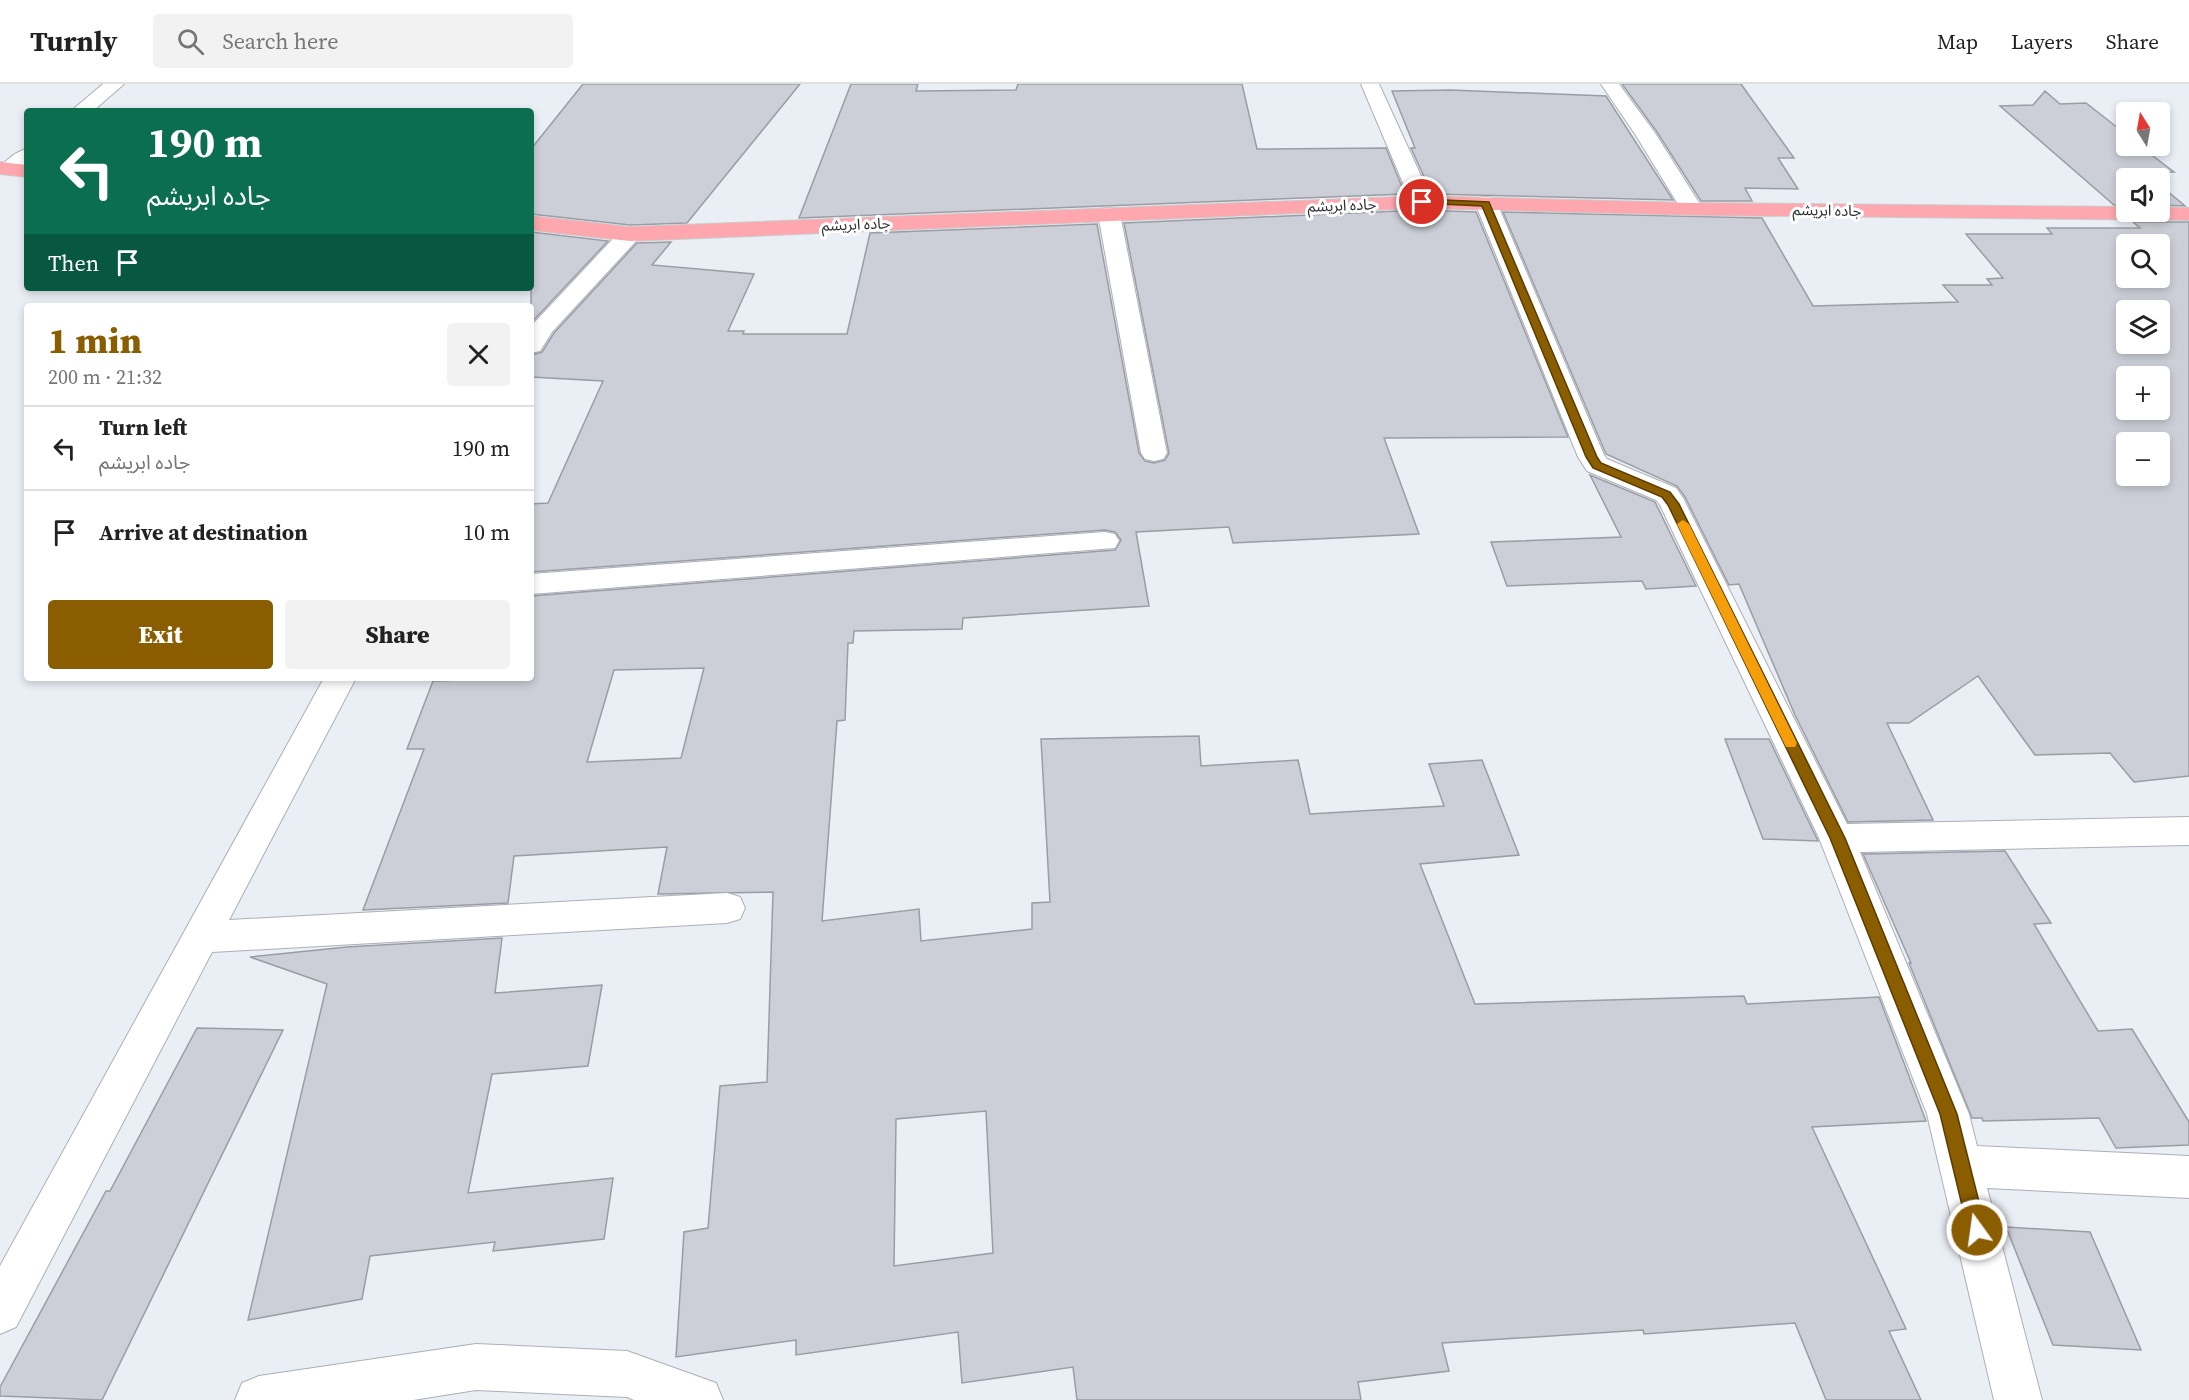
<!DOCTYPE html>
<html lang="en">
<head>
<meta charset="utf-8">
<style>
	:root { --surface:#fff; --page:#f2f2f2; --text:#222; --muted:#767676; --line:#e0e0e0; --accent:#8a5d00 }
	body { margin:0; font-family:"Source Serif 4","Noto Sans Arabic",serif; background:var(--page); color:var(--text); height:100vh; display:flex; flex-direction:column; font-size:22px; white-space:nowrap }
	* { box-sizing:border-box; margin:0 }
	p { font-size:20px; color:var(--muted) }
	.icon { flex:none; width:33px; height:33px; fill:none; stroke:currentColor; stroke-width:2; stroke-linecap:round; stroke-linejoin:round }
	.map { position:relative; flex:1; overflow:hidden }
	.drawer { position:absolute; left:24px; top:219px; width:510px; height:378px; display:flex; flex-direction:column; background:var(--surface); border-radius:6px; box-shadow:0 3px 9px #0003 }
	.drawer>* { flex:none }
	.guide { position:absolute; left:24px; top:24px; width:510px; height:183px; border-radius:6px; box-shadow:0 3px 9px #0003; background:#0b6e4f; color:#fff; overflow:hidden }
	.needle { width:39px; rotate:349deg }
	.tools { position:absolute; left:2116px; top:18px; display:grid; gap:12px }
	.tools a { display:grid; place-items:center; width:54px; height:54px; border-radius:6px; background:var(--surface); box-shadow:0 3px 9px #0003; font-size:30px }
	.pin { position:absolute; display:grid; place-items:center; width:51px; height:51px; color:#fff; margin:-26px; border:3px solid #fff; border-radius:50%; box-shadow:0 2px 6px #0007 }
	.me { position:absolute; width:66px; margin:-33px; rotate:346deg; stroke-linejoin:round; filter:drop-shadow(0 0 4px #0008) }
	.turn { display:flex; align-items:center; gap:21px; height:126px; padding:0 24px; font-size:27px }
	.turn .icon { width:78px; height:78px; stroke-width:2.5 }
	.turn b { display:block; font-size:42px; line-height:51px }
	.then { display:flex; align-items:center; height:57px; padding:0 24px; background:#0003; gap:12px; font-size:22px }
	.round { display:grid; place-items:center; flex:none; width:63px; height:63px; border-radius:6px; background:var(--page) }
	.head { display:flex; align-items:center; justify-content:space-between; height:102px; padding:0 24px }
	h1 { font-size:36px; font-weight:800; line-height:45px; color:var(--accent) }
	.primary-button { display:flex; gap:12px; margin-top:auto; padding:12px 24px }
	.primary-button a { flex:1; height:69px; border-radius:6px; background:var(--accent); color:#fff; font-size:24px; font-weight:800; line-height:69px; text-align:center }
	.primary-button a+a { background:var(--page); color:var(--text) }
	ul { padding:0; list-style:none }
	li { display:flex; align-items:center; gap:18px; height:84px; padding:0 24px; border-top:2px solid var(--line) }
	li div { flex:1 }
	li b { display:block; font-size:22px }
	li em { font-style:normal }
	header { display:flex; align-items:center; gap:36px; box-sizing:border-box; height:84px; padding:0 30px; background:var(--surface); border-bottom:2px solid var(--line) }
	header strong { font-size:28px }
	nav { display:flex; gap:33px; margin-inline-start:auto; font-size:21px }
	.search { width:420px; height:54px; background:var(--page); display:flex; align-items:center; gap:15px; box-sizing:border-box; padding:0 21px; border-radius:6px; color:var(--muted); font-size:22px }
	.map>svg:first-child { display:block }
</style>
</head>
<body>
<header>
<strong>Turnly</strong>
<div class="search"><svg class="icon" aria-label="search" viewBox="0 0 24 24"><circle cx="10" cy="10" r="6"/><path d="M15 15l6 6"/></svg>Search here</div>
<nav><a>Map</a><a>Layers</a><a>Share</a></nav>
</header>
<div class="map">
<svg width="2189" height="1316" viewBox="0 0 2189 1316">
	<rect width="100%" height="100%" fill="#eaeef5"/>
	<path fill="#cccfd7" stroke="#9a9da4" stroke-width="1.5" fill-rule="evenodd" d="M583,0h217l-113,139 -57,2 -99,-11v-65z
		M851,0h67l-2,7 100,-1 2,-6h224l15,65 129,-1 19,46 -606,24z
		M1622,0h119l53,74h-16l20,31 -53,-1 7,13h-51l-44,-69z
		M1450,6l156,6 67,104 -241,-6 -21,-46h4l-23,-57z
		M2045,7l15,13 26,-1 41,32v11h13l34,26 -29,1 7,5h-25v27h-13l-114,-99 33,-1z
		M2160,101l25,21 -25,-1z
		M1422,126l54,2 92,225 -184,1 35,96 -186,9 -4,-16 -93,5 13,74 -186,12 -1,11 -108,2 -1,12h-5l-3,77 -8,1 -15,200 97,-12 2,32 111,-12v-26l18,-1 -9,-163 158,-3 2,30 97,-6 12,54 134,-8 -15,-42 53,-4 37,95 -99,9 55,140 269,-8 3,8 132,-7 47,124 -114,6 94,202 -17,2 32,69h-95l-31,-77 -151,11 -1,-4 -201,13 7,28 -91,11 3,18h-284l-4,-33 -111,16 -4,-51 -162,23v-15l-120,17 8,-125 24,-4 12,-142 47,-4 6,-190 -115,2 9,-47 -153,9 -6,47 -145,7 61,-161h-17l26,-68 98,-3v-82l584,-46 6,-10 -6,-8 -10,-2 -574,42v-68l17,-1 55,-122 -72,-4v-22l11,-3 12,-19 83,-90 34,-1 -19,23 102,9 -26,57h16l-1,3h104l23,-101 227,-9 42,229 6,8 9,2 11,-3 4,-7 -45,-230zM704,584l-23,90 -94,4 27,-92zM986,1027l7,142 -99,13 2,-147z
		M1503,128l259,6 51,88 145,-4 -15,-17h49l-5,-6 16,-1 -37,-44h86l-5,-6h93l-7,-6h56v554l-55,6 -24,-29 -75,2 -57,-79 -69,47h-22l46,97 -85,2 -53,-107 -56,-131 -10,1 -44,-88 -8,-11 -71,-32zM2127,160h33v34h-33zM2127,226h33v34h-33zM2127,292h33v34h-33zM2127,358h33v34h-33z
		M531,148l77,9 -77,82z
		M1590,391l65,27 41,84 -50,3 -4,-8 -135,5 -16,-44 130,-5z
		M1725,655h44l49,102 -55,-2z
		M2005,767l46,72 -17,1 64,107 34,-2 57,93v23l-73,3 -17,-30 -116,3 -1,-3h-10l-63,-155h2l-48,-109z
		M502,854l-7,55 107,-8 -14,81 -96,8 -24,119 145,-15 -9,61 -111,12 2,-9 -125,14 -8,43 -114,21 79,-336 -77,-27 97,-10z
		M197,944l86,2 -181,370 -102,-4v-9l106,-196h4z
		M2006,1143l84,5 51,118 -88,-5z"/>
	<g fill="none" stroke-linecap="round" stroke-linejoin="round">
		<g stroke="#acafb7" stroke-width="2">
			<path id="minor" d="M103,0h21l-31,27h-22z
				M1361,0h18l54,118 -3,5h-16l-3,-5z
				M1601,0h18l36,49 48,76 -3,5h-16l-49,-80z
				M27,65v16l-10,8h-14l-3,-4c5,-9 17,-18 27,-20z
				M1486,113l8,1 3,5 107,252 3,4 69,29 7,10 164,326 342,-7v28l-329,7 109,262 8,32 212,10v42l-202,-10 55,212h-48l-67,-286 -108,-276 -159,-333 -4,-5 -69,-29 -9,-14 -103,-254 3,-5z
				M1109,124l8,1 3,5 47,239 -4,6 -9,2 -9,-2 -4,-6 -43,-239 3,-5z
				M630,143l8,2 3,5 -3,5 -86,93 -12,19 -9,2v-26l3,-4 88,-94z
				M1105,448l10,2 4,7 -4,7 -584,46v-20z
				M324,594h32l-127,242 498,-27 13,4 5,11 -5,11 -13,4 -515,29 -196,375 -16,7v-68z
				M476,1260l151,7 89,32 7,17h-89l-7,-3 -151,-7 -63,10h-178l7,-17 17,-7z"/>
		</g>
		<g stroke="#cccdce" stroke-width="2">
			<path id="major" d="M0,78l27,3v12l-27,-3z
				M1422,112l270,7 435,4v5h33v-5l29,1v12l-497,-5 -270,-7 -792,33 -99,-11v-14l99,11z"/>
		</g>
		<use href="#minor" fill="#fff" fill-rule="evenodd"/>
		<use href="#major" fill="#fea7ae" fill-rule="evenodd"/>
	</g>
	<path fill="#8a5d00" stroke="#5a3c00" stroke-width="1.5" d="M1422,115l67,3 108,255 4,6 69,29 9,12 166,334 112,276 29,116 -3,6 -6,3 -7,-3 -2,-6 -28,-116 -110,-276 -162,-333 -6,-8 -69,-29 -7,-11 -104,-251 -63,-3v-3z"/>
	<path fill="#f59e0b" d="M1683,436l6,4 108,219 -2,4h-9l-2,-4 -107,-219z"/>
	<g text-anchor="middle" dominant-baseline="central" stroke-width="6" stroke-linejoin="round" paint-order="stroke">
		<g font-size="15" fill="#2c2e31" stroke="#fff">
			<text transform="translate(1342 121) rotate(-2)">جاده ابریشم</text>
			<text transform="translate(1827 126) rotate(1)">جاده ابریشم</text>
			<text transform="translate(856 140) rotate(-2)">جاده ابریشم</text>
		</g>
	</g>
</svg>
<div class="tools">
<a><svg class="needle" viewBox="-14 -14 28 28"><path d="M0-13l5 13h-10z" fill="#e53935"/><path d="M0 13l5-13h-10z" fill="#767676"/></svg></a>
<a><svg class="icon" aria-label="sound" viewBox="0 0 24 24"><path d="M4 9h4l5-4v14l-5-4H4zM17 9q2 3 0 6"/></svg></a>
<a><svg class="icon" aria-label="search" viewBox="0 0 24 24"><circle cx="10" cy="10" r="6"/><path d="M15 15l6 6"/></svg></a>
<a><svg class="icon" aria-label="layers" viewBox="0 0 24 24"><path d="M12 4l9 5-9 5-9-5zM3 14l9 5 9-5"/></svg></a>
<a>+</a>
<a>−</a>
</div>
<div class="pin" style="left:1422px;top:118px;background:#d93025"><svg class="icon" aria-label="arrive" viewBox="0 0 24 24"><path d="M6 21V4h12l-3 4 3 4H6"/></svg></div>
<svg class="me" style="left:1977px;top:1146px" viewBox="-20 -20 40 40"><circle r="17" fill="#8a5d00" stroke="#fff" stroke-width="3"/><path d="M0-11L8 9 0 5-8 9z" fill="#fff"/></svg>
<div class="guide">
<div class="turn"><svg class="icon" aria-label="left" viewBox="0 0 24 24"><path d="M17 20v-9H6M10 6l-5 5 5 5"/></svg><div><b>190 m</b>جاده ابریشم</div></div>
<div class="then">Then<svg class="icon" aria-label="arrive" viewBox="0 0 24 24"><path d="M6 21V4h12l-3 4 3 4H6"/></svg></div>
</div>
<section class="drawer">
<div class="head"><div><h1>1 min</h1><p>200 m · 21:32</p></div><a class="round"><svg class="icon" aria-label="close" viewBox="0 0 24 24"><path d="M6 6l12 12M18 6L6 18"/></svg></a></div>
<ul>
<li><svg class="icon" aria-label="left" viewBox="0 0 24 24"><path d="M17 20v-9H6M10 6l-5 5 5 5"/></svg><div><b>Turn left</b><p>جاده ابریشم</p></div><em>190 m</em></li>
<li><svg class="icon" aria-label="arrive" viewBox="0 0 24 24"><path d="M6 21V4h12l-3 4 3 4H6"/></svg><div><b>Arrive at destination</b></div><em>10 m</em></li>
</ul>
<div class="primary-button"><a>Exit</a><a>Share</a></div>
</section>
</div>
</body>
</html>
